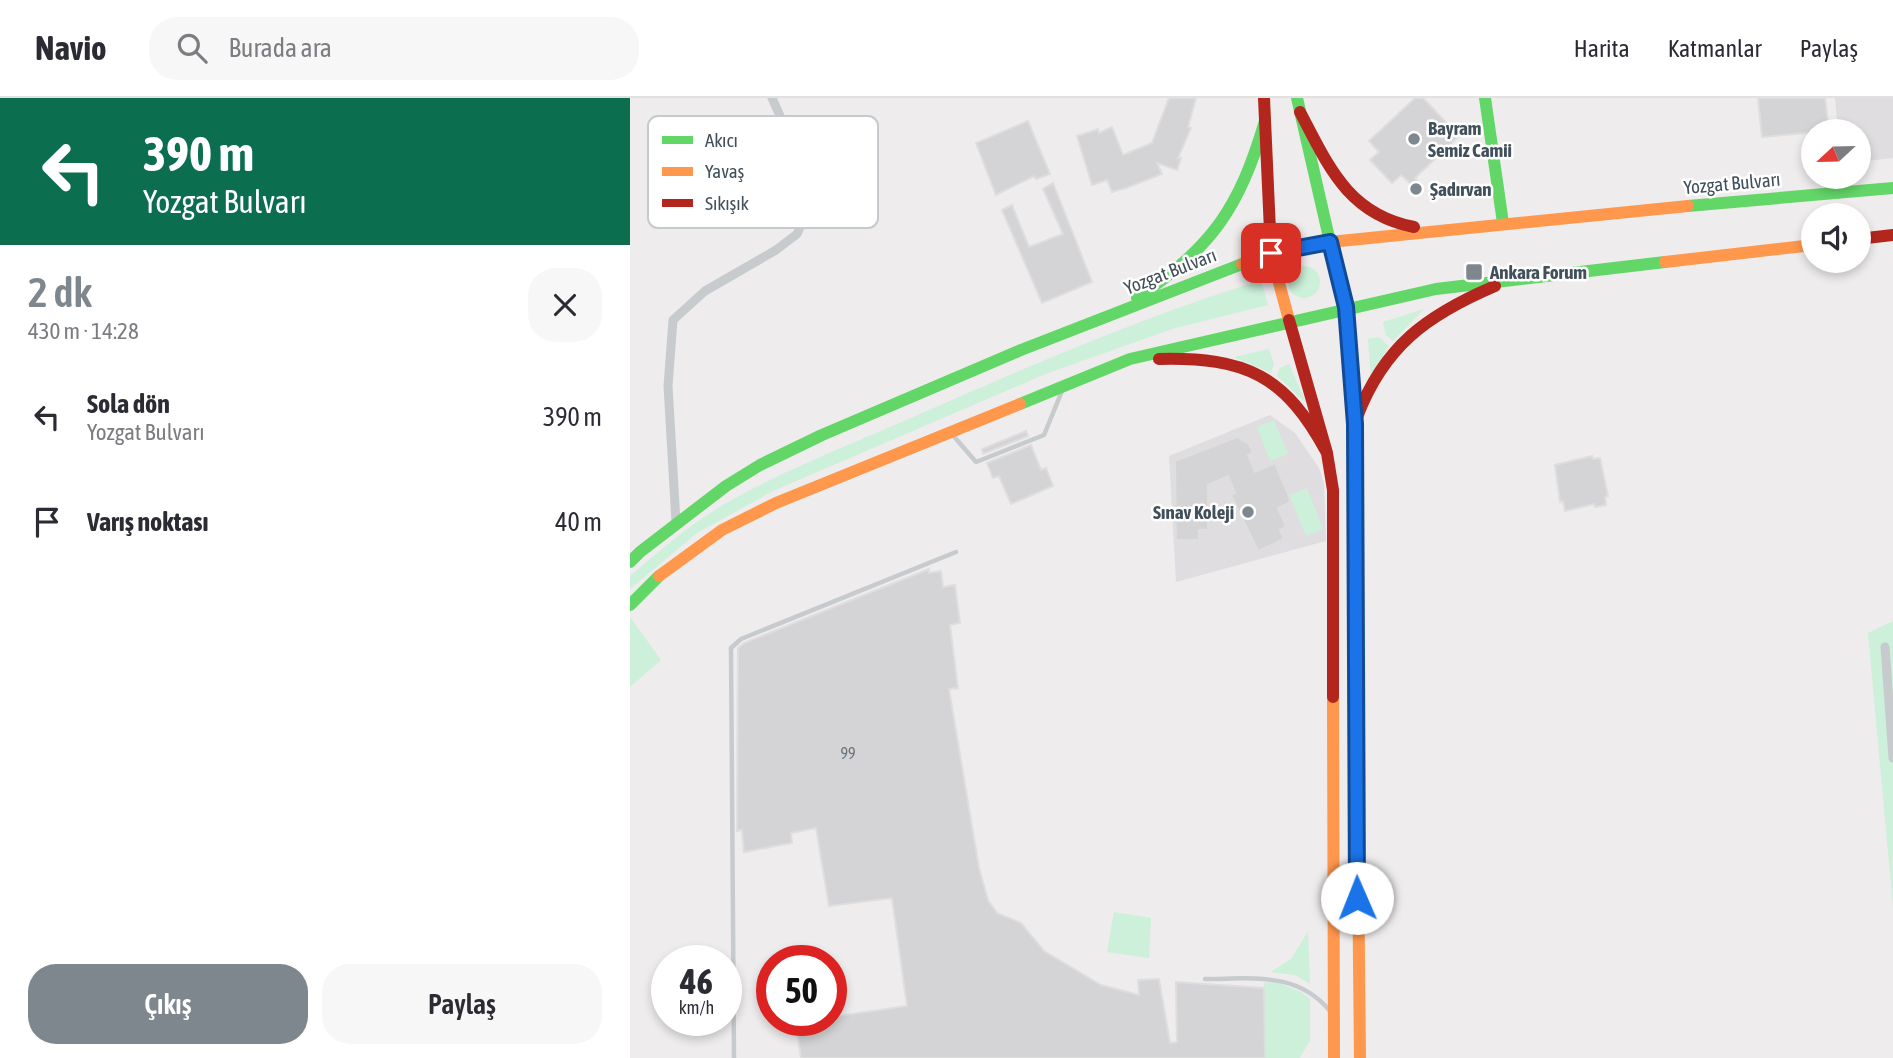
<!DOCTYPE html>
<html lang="tr">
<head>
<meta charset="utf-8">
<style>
	:root { --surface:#fff; --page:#f7f7f7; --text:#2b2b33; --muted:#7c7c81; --line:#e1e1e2; --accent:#7e878e }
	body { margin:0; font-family:"Asap Condensed",sans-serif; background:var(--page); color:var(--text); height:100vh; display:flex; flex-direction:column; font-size:26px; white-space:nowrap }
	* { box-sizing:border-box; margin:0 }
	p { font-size:23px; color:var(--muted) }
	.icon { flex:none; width:38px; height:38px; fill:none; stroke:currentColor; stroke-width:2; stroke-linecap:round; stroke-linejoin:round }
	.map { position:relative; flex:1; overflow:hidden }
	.drawer { display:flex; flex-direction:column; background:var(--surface); width:630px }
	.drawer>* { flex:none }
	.banner { background:#0b6e4f; color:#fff; overflow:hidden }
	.needle { width:46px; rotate:248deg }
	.controls { position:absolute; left:1171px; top:21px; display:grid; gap:14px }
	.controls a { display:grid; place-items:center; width:70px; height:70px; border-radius:50%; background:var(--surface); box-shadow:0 4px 10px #0003; font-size:35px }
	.speed { position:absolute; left:21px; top:847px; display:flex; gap:14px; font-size:35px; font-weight:700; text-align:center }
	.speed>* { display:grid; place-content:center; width:91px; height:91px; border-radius:50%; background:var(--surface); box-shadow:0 4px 10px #0003; line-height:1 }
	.speed small { font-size:18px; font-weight:400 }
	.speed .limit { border:10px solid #d22; background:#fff; color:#111 }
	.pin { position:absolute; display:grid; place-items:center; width:60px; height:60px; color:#fff; margin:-30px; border-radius:14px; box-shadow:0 4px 10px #0006 }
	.me { position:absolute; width:77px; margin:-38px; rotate:359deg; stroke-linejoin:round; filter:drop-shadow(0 0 5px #0008) }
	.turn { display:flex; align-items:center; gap:24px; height:147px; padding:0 28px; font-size:32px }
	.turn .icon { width:91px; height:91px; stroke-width:2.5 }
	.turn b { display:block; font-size:49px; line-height:60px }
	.round { display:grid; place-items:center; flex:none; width:74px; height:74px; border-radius:28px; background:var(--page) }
	.head { display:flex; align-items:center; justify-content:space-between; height:119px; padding:0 28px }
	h1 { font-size:42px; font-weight:600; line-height:52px; color:var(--accent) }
	.cta { display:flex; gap:14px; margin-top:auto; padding:14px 28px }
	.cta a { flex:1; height:80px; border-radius:28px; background:var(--accent); color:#fff; font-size:28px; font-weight:600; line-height:80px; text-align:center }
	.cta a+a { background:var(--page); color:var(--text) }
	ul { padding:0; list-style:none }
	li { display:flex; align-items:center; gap:21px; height:105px; padding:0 28px }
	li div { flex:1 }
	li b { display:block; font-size:26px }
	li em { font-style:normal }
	header { display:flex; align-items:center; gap:42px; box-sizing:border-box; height:98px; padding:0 35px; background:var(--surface); border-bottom:2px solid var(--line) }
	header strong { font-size:33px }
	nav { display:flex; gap:38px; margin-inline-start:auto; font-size:24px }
	.search { width:490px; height:63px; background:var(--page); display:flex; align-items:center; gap:18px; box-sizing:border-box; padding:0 24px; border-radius:28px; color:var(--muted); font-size:26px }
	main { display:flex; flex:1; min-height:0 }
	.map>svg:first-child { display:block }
</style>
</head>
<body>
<header>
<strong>Navio</strong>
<div class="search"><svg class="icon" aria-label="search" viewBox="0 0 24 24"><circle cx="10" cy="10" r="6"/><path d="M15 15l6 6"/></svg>Burada ara</div>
<nav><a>Harita</a><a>Katmanlar</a><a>Paylaş</a></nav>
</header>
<main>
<section class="drawer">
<div class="banner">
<div class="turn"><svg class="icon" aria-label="left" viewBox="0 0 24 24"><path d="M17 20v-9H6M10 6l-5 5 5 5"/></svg><div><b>390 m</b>Yozgat Bulvarı</div></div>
</div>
<div class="head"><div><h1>2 dk</h1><p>430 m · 14:28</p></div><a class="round"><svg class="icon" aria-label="close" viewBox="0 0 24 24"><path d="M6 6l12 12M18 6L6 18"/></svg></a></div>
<ul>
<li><svg class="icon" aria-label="left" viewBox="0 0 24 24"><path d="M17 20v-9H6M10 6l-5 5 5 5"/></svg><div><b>Sola dön</b><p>Yozgat Bulvarı</p></div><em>390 m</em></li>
<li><svg class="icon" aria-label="arrive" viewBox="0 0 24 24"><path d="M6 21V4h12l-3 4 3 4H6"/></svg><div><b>Varış noktası</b></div><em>40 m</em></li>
</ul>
<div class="cta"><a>Çıkış</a><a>Paylaş</a></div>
</section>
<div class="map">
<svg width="1263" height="960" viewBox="0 0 1263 960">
	<rect width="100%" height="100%" fill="#eeecec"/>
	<path fill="#dfdddf" d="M1205,0h58v60l-34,4 -1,-31h-20z
		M640,317l25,18 24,35 5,16 2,57 -150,41 -7,-126z"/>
	<path fill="#ccf0d9" d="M658 184a16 16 0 1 1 32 0a16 16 0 1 1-32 0Z
		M631,182l7,25 -96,24 -124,44 -275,118 -76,42 -67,56v-13c30,-25 59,-51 93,-71 62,-36 132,-62 197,-91 113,-50 224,-97 341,-134z
		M794,211l-31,32 -7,-6 -3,-13z
		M749,239l10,9 -18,30 -3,-37z
		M639,251l5,15 -3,9 -37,-16z
		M659,266l17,39 -29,-27 3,-8z
		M644,322l14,34 -18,7 -13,-34z
		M677,390l16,41 -17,7 -17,-41z
		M0,519l31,43 -31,27z
		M1263,523v286l-25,-274z
		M484,814l37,6 -2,40 -42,-6z
		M678,833l2,53 -15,-9 -24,-3 21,-14z
		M646,884l25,10 9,7v41l-10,18h-35l-1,-75z"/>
	<path fill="#d4d4d7" stroke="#dededf" stroke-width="2" d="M539,0h27l-8,29 3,1 -13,30h3l-4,12 -20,-7 5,11 -36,14 -14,4 -5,-12 -15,5 -15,-49 21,-7 1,4 13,-6 11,28 29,-12z
		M785,0h8l36,38 -44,42 8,12 -7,6 -6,-4v-9l-9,-8 -9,8 -22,-23 9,-8 -10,-11z
		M1128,0h67l4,33 -67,6z
		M398,23l22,53 -14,5 -2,-3 -38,19 -20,-52z
		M423,85l39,99 -50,21 -40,-93 10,-5 17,42 34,-13 -20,-45z
		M396,333l2,5 -45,18 -1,-5z
		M607,339l12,7 4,9 -5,2 7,17 20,-9 15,36 -1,4 -11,5 8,19 -6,3 4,9 -26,12 -27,-56 4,-2 -7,-17 -20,9v45h-9v10h-23l-1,-79z
		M401,347l10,25 5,-2 7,18 -42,18 -12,-28 -6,2 -6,-15z
		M962,358l1,3 7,-1 8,38 -3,1 1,8 -11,2 -1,-3 -29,7 -2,-10 -3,1 -5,-37z
		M299,471v4l12,-2 2,16 12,-2 5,38 -10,2 8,63 -9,1 30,179 9,32 9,13 24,10 23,28 57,34 38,10 -1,-15 21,-1 11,64 7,-1 -1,-60 88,6 1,70h-464l-5,-36 35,-2v-3l76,-11 -15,-108 -63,8 -13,-78 -25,5 1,10 -48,9 -2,-22 -5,1 1,-183 6,-5z"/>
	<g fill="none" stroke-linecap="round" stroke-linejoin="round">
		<path stroke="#c7cbce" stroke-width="4.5" d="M321,335l25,29 68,-27 18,-44
			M575,881c47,0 92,-8 125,32
			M104,960l-3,-410 10,-9 215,-87"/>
		<path stroke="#c7cbce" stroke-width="9" d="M46,424l-8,-136 5,-66 32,-29 71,-41 21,-16 18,-40 -43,-96
			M1255,549l8,111"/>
		<path stroke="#63d668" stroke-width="12" d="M667,0l33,144
			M855,0l18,125
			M1058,108l205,-18
			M700,144l16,65
			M507,200c76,-52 102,-89 128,-177
			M716,209l9,117 3,440
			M390,306l110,-45 306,-70 229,-27
			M10,454l86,-66 34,-21 62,-30 199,-85 221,-86
			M0,464l10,-10
			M0,507l29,-29"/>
		<path stroke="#ff974d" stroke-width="12" d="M641,155l18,67
			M1035,164l148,-17
			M612,166l29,-11 59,-11 358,-36
			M29,478l63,-46 54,-27 244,-99
			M703,599l1,361
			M728,766l2,194"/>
		<path stroke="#b3261e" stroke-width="12" d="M634,0l7,155
			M670,14c29,55 48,102 114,115
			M1228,141l35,-4
			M659,222l38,133 6,37v207
			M529,261c87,-2 126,16 168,94
			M727,319c27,-71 70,-102 138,-131"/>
	</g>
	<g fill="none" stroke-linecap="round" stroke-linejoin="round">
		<g stroke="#114b97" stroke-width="18">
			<path id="route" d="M641,155l59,-11 16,65 9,117 2,474"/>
		</g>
		<use href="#route" stroke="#1a73e8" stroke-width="12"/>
	</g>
	<g fill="#7e878e" stroke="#fff" stroke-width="2.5">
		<circle cx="784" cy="41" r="7"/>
		<circle cx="786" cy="91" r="7"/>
		<rect x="835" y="165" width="18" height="18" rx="3.5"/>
		<circle cx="618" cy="414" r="7"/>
	</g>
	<g text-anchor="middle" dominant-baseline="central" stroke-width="5" stroke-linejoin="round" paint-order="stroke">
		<g font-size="16" fill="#67727b">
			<text x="218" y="655">99</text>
		</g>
		<g font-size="19" font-weight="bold" fill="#41505b" stroke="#fff" text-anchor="start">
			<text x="798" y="30">Bayram<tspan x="798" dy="22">Semiz Camii</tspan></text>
			<text x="800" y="91">Şadırvan</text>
			<text x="860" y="174">Ankara Forum</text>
			<text x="604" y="414" text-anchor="end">Sınav Koleji</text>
		</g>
		<g font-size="19" fill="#41505b" stroke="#fff">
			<text transform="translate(1102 85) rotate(-5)">Yozgat Bulvarı</text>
			<text transform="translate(540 173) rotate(-21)">Yozgat Bulvarı</text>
		</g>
	</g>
	<rect x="18" y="18" width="230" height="112" rx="10" fill="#fff" stroke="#c6cace" stroke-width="2"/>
	<rect x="32" y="38" width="31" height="8" fill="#63d668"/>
	<rect x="32" y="69" width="31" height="9" fill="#ff974d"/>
	<rect x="32" y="101" width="31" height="8" fill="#b3261e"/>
	<g font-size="19" fill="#41505b">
		<text x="75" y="49">Akıcı</text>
		<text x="75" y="80">Yavaş</text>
		<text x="75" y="112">Sıkışık</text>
	</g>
</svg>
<div class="controls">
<a><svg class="needle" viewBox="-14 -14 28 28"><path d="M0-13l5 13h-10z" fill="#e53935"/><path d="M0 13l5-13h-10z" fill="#7c7c81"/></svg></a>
<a><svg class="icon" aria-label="sound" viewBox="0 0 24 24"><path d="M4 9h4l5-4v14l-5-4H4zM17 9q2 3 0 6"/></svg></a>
</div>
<div class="speed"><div>46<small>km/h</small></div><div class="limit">50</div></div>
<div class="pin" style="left:641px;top:155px;background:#d93025"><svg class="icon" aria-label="arrive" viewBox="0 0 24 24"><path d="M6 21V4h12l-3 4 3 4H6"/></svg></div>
<svg class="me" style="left:727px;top:800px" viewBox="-20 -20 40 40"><circle r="19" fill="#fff"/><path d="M0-13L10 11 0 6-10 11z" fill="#1a73e8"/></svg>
</div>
</main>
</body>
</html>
